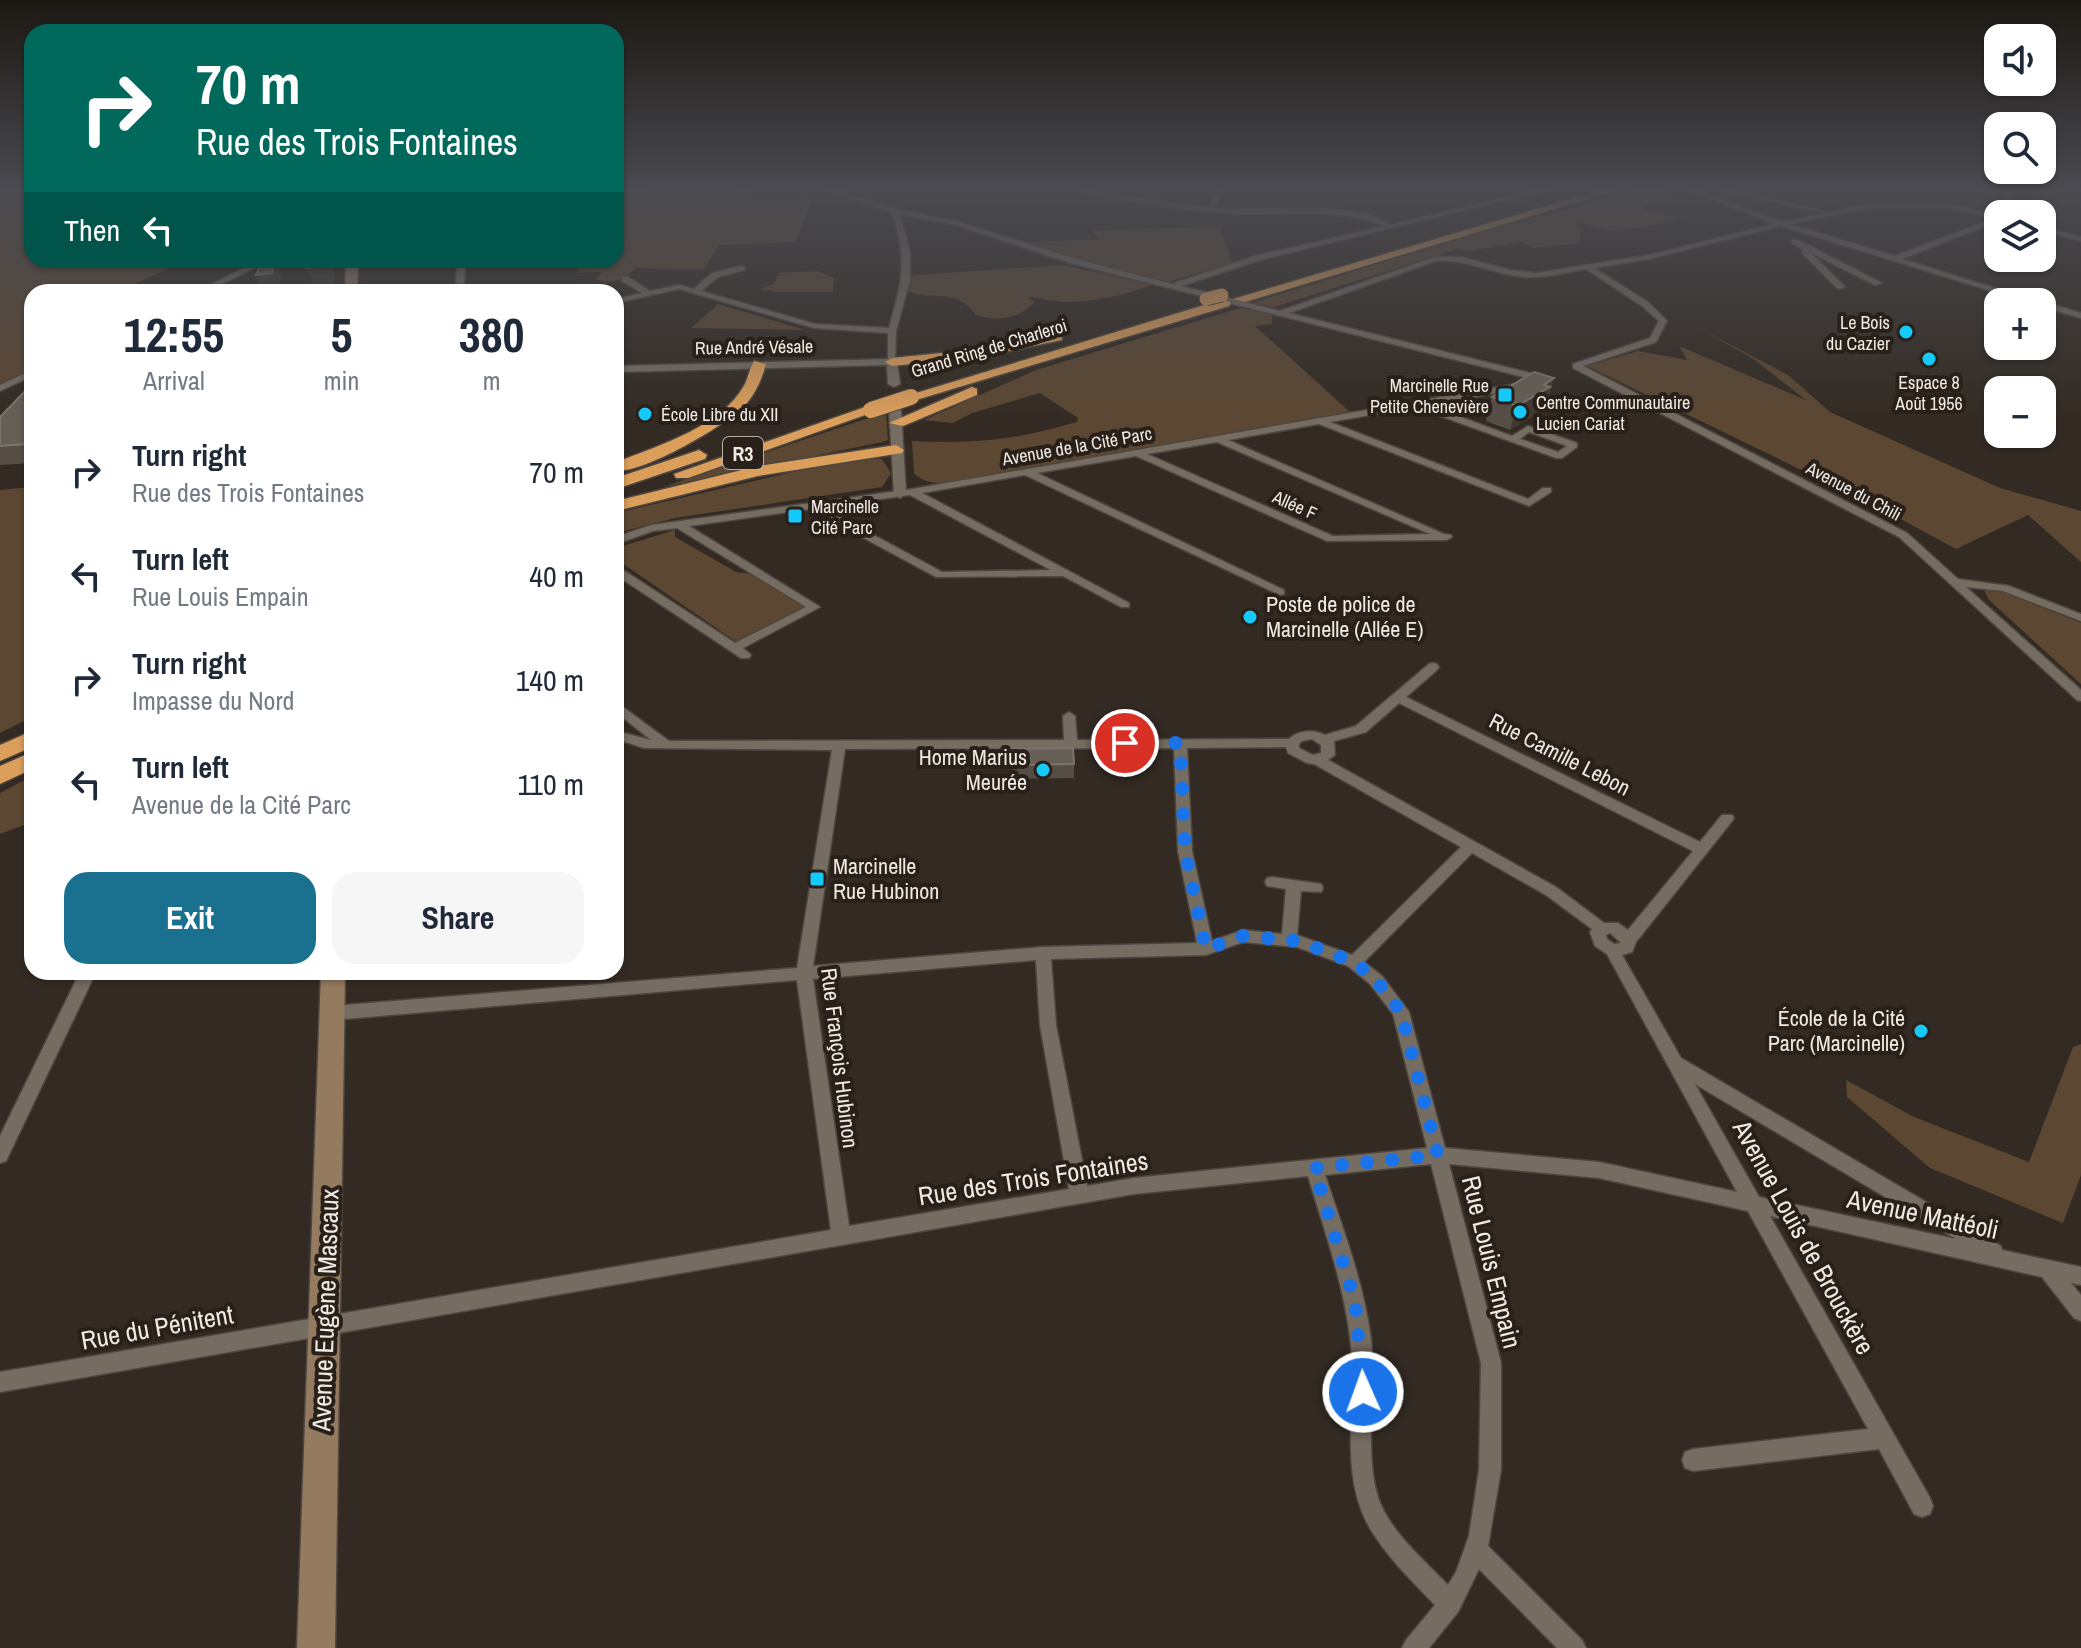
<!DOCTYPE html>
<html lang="en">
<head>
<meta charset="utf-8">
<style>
	:root { --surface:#fff; --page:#f6f6f7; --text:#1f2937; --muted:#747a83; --accent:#1a718f }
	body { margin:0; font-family:"Archivo Narrow",sans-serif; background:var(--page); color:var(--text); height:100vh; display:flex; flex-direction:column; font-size:30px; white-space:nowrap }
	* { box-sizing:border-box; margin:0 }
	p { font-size:26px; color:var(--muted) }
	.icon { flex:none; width:44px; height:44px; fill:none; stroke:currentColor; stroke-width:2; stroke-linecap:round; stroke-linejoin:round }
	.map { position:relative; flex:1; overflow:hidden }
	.details { position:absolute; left:24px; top:284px; width:600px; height:696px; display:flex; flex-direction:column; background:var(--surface); border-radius:24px; box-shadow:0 2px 6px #0004 }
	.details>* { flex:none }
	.banner { position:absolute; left:24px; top:24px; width:600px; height:244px; border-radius:24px; box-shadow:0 2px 6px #0004; background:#00695c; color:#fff; overflow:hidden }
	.buttons { position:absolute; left:1984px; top:24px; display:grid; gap:16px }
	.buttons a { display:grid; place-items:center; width:72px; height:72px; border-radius:16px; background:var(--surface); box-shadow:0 2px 6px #0004; font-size:40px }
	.pin { position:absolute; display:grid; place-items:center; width:68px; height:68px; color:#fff; margin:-34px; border:4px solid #fff; border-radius:50%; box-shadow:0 2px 8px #0007 }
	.me { position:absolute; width:88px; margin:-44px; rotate:358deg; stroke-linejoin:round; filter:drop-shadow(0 0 6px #0008) }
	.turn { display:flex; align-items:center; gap:28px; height:168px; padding:0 40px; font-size:36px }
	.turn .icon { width:104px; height:104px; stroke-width:2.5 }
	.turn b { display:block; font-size:56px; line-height:68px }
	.then { display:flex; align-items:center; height:76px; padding:0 40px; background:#0003; gap:16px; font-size:30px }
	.eta { display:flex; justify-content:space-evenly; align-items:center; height:136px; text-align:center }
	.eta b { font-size:48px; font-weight:700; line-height:56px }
	.button { display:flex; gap:16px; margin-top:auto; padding:16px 40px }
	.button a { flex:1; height:92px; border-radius:24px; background:var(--accent); color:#fff; font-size:32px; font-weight:700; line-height:92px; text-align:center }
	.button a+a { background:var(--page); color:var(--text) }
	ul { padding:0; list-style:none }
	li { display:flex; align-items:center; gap:24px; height:104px; padding:0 40px }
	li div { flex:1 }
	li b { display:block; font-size:30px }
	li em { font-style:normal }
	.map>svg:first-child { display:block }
</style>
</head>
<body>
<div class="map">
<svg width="2081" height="1648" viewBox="0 0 2081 1648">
	<rect width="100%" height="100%" fill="#332b23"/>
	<path fill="#5b4732" d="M0,190h32v70h156l-71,32h-85v81l-32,15z
		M616,190h32l2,6 97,-6 10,12 55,-4 -16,44 -76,3 -17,25 -67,-2c-16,14 -20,15 -41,12l7,-8 -25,1 2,-5 37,-8z
		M1638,190h26l4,9 -24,6 1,6 40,8 -72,13 -34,-10 -3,3 5,4 -1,14 -45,5 -14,-6 -51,9 -12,-2 -184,58 -23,-4 237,-73z
		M1220,226l12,37 -64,19 -82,-19 -63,-21 76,-3 -8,-8z
		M1064,265l88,20c-28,10 -57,17 -87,17 -13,0 -25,-5 -38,-5l8,5c-16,17 -37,20 -59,13 -22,-30 -43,-12 -68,-24l2,-14 5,-2z
		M817,271l17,7 -1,14h-57l-16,-3 14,-5 5,-11z
		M718,304l87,26 -114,-2z
		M1240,308l32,6v10l-17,2 95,86 -381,68c-20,2 -41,8 -55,-7l-2,-32c65,3 102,-1 165,-19l1,-4 -38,-25 -68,20 -19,10 -29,-3 112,-50z
		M1699,328l89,47 42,37 170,76 81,23v51l-53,-47 -72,34 -70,-38 -299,-145 51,-15 49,9 -8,-14 127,54 -54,-42z
		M886,412l2,28 -6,2 -219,45z
		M858,457l24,2 9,14 -9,14 -207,31 -59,15v-20z
		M32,487v230l-32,16v-243z
		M675,530v7l61,35 17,2 52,32 -4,7 -60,32 -125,-86v-11z
		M1995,589l86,34v61l-92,-84 -5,-10z
		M32,776v46l-32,12v-41z
		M2081,1044v131l-18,48 -133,-55 -83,-71 -1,-17 68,37 115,45 44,-115z"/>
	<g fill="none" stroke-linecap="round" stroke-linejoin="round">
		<g stroke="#4e4740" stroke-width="3">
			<path id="minor" d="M827,190h8l57,18 67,14 117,37 96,25 83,-28 130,-30c-50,-19 -94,-10 -146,-12 -34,-1 -69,-6 -103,-12 -16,-3 -40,-5 -53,-12l126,18 9,-18h6l-9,18c46,4 140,-10 175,17l148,-35h9l-287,70 -79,26 99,25 155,-54h26l49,13 26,3 113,-18 125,-31 -86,-34h8l86,32 88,-18 73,-1 55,12v6l-96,38 137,43h-12l-246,-76 -132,33 -55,9 54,34 19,19 -11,21 -73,24 324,167 51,46 51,7 72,28v7l-78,-30 -37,-4 115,103v11l-4,-1 -178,-163 -326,-169v-4l77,-26 9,-17 -17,-15 -56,-37c-20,3 -42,10 -63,8 -30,-3 -56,-18 -87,-16l-147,52 241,60 16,7v4l-3,1 -19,-8 -454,-114 -114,-38 -56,-11 10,38v28l-14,51 -1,33 -7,-2v-29l-74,-5 -135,-39 -63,14v-4l26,-6 -20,-12v-4h6l22,14 29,-6 15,4 18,-16 29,-7 4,2 -1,2 -26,7 -17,14 114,33 74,4c9,-34 18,-58 9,-94 -2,-9 -2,-16 -9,-23zM1943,207l51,11 -99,38 -105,-32 80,-16z
				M1719,190h10l97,21 -3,2z
				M2003,190h6l4,24h-6z
				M2042,227l39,10v4l-39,-10z
				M1792,240h6l84,43 -7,2 -64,-32 34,34 -7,2 -36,-36 2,-4 -12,-5z
				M260,260h10l-64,32h-10z
				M457,260h8l-1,32h-8z
				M2041,302h4l36,11v5l-39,-11z
				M32,370v6l-32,15v-6z
				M1522,383l4,3 -1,2 -97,17 84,31 16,-10 49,17v4l-15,11h-6l-140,-51 -86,15 198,77 15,-11h8v4l-22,14 -210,-82 -91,16 216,94 7,1 1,2 -5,3 -120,1 -191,-85 -99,17 247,117v4l-4,1 -255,-120 -103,18 207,110v4h-8l-58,-31 -127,1 -126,-68 -121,17 131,81 -77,41 8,7 -2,3h-8l-125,-83v-8l4,1 115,75 71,-36 -129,-79 -24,3 -37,13v-7l35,-12 261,-36zM1529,432l38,14 -9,6 -38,-13zM1217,442l213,92 -97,2 -186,-82zM910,495l141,75 -109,2 -120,-65z
				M1433,663l4,1 2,3 -2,3 -31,27 294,145 22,-27h10l2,3 -2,3 -96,121 -4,10 -10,3 59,103 320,188 1,4 79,17v18l-10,-2 10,12v26l-7,-3 -32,-41 -272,-61 160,282 3,8 -3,8 -8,3 -8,-3 -35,-65 -186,22 -8,-3 -3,-8 3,-8 8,-3 175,-20 -120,-218 -149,-33 -150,-14 52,199v107l-13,76 94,94 4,8h-29l-78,-79 -21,43 -29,36h-27l4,-8 29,-35c-23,-24 -47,-47 -64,-75 -35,-58 -12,-130 -21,-193 -7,-55 -26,-108 -42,-161l-174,18 -1134,198v-20l831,-142 -34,-250 -464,40 -6,-2 -2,-5 2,-5 6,-2 464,-38 35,-218 -188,-2 -28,-9v-8l35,9 -35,-28v-10l53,39 395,-1 -1,-24 6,-4 6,4 2,24 212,-1c9,-9 25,-10 36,-4l31,-9 73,-62zM1399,703l294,148 -65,79 -10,-7h-14l-48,-36 -228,-127 7,-5 -1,-14 32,-9zM1312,739l9,6v8l-8,2 -14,-7v-4l3,-3zM1286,747l2,6 19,10 7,1 147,83 -109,108 -55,-20 4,-44 20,1 2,-4 -2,-4 -49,-7 -5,1 -2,4 2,4 19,3 -4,45 -39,-4 -31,11 -20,-90 -5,-103zM1174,748l4,103 19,92 -154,4 -230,19 32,-217zM1472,853l74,42 46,34 -2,3 5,14 12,8 130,238 -138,-30 -154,-14 -36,-136 -27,-36 -18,-14zM1610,933l11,10 -7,1 -7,-5 -1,-4zM1243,942l54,5 51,19 22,18 23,30 34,134 -293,30 -47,8 -31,-161 -5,-66 155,-4zM1036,960l4,65 29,164 -220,37 -36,-247zM1695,1084l261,155 -197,-42zM1431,1164l50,199 -2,107 -10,66 -13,36 -8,13c-23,-24 -53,-49 -67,-80 -19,-44 -4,-115 -10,-165 -7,-57 -28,-111 -46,-165z
				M80,972h16l-90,189 -6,2v-27z"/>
		</g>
		<g stroke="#4e4740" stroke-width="3">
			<path id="tertiary" d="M892,359l5,3 3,22 -6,3 -6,-3 -1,-19 -271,7v-6z
				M895,405l6,4 5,85 -6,4 -6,-4 -5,-85z"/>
		</g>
		<g stroke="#4e4740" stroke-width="3">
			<path id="secondary" d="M346,260h12l-1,32h-12z
				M321,972h24l-10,676h-38z"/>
		</g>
		<g stroke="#4e4740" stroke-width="3">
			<path id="motorway" d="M1601,190h16l-372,112 -12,-3z
				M1224,299l7,4 -2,3 -313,94 -13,-3z
				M1057,333l5,1v6l-82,17 -88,9 -7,-4 7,-4 88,-9z
				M754,361l12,3c-4,14 -9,27 -19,39 -16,20 -106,72 -130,67v-8c42,-17 105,-35 128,-78 3,-7 5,-16 9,-23z
				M972,387l5,2v6l-74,31 -14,-3z
				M865,407l14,3 -191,68h-12l-2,-4z
				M896,445l8,5 -2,3 -144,23 -142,35v-10l142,-35z
				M699,450l8,5 -2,4 -89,30v-11z
				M32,731v16l-32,14v-16z
				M32,752v17l-32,15v-18z"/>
		</g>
		<use href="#minor" fill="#756c62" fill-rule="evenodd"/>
		<use href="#tertiary" fill="#756c62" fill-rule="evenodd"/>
		<use href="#secondary" fill="#947b60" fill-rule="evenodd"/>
		<use href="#motorway" fill="#db9e5b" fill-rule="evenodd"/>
		<g stroke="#4e4740" stroke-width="15" stroke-linecap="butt">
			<path id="motorway-bridge-far1" d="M1206,299l16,-4"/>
		</g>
		<g stroke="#4e4740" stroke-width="18" stroke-linecap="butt">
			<path id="motorway-bridge" d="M871,410l40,-13"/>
		</g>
		<use href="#motorway-bridge-far1" stroke="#db9e5b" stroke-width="13"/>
		<use href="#motorway-bridge" stroke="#db9e5b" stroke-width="16"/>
	</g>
	<path fill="#564e45" d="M1554,378l-7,24 -2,2 -2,6 -33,20 -24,-9 6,-24z
		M32,384v79l-32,2v-48z
		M1012,749l62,15v14l-61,1z"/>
	<path fill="#413930" d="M275,260l6,15 -3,14 -15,2 -7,-16z
		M324,260h11l-1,32h-18l-10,-24z
		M1554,378l-7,24 -2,2 -2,6 -33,20 7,-24z
		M32,439v12l-5,-7z"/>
	<path fill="#665f56" stroke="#7c746d" stroke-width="2" d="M275,260l-3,13 -16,2 6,-14z
		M308,260h16v6l-18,2z
		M1534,372l20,6 -10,7 6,2 -33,19 -25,-9z
		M32,384v55l-5,5 -27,2v-29z
		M1073,748l1,16 -62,1v-16z"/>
	<linearGradient id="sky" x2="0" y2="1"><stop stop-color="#1c1813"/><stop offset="0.45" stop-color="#4a4a50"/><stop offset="1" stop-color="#4a4a50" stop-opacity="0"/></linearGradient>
	<rect width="2081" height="420" fill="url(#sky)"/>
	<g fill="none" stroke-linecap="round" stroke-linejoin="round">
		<path stroke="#1a73e8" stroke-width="14" stroke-dasharray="0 25.2" d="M1125,743h55l5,108 21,98 37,-13 55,5 56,21 22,18 25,32 37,143 -124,13 41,134 8,90"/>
	</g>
	<g fill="#15cafb" stroke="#292119" stroke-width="3">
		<circle cx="1906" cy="332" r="8"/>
		<circle cx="1929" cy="359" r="8"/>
		<rect x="1497" y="387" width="16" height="16" rx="4"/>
		<circle cx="1520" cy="412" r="8"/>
		<circle cx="645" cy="414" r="8"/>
		<rect x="787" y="508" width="16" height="16" rx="4"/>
		<circle cx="1250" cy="617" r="8"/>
		<circle cx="1043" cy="770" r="8"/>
		<rect x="809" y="871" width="16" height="16" rx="4"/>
		<circle cx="1921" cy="1031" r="8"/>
	</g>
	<g text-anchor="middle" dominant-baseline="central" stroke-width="8" stroke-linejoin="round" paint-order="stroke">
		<g font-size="18" fill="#f0eae5" stroke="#292119" text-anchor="start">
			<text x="1890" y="322" text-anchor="end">Le Bois<tspan x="1890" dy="21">du Cazier</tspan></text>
			<text x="1929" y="382" text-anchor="middle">Espace 8<tspan x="1929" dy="21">Août 1956</tspan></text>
			<text x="1489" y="385" text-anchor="end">Marcinelle Rue<tspan x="1489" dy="21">Petite Chenevière</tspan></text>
			<text x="1536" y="402">Centre Communautaire<tspan x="1536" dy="21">Lucien Cariat</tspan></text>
			<text x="661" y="414">École Libre du XII</text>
			<text x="811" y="506">Marcinelle<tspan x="811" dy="21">Cité Parc</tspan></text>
		</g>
		<g font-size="18" fill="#f0eae5" stroke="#292119">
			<text transform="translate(754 347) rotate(-1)">Rue André Vésale</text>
			<text transform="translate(989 348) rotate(-17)">Grand Ring de Charleroi</text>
			<text transform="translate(1077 446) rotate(-10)">Avenue de la Cité Parc</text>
			<text transform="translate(1854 491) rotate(28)">Avenue du Chili</text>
			<text transform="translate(1295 505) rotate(24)">Allée F</text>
		</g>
		<rect fill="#292119" stroke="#b4aea8" stroke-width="2" x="723" y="437" width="40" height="32" rx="6"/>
		<g font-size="20" font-weight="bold" fill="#f0eae5">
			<text x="743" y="453">R3</text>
		</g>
		<g font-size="22" fill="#f0eae5" stroke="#292119" text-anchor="start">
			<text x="1266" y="604">Poste de police de<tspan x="1266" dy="25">Marcinelle (Allée E)</tspan></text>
			<text x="1027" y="757" text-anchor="end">Home Marius<tspan x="1027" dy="25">Meurée</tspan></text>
			<text x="833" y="866">Marcinelle<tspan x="833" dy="25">Rue Hubinon</tspan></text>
			<text x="1905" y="1018" text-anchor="end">École de la Cité<tspan x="1905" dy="25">Parc (Marcinelle)</tspan></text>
		</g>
		<g font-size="22" fill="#f0eae5" stroke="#292119">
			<text transform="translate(1560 754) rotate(27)">Rue Camille Lebon</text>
			<text transform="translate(840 1058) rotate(83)">Rue François Hubinon</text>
		</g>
		<g font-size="26" fill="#f0eae5" stroke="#292119">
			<text transform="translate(1033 1178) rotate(-9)">Rue des Trois Fontaines</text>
			<text transform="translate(1923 1214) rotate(12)">Avenue Mattéoli</text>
			<text transform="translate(1804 1237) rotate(61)">Avenue Louis de Brouckère</text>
			<text transform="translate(1492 1262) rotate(76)">Rue Louis Empain</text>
			<text transform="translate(325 1310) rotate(-88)">Avenue Eugène Mascaux</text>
			<text transform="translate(157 1327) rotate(-10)">Rue du Pénitent</text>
		</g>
	</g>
</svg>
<div class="buttons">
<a><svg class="icon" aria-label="sound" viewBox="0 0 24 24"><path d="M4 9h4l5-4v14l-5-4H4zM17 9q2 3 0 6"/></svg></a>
<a><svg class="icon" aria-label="search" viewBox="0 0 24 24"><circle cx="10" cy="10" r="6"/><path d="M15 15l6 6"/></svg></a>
<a><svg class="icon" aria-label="layers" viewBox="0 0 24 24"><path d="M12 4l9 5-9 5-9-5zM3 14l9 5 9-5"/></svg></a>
<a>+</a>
<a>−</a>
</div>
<div class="pin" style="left:1125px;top:743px;background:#d93025"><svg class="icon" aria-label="arrive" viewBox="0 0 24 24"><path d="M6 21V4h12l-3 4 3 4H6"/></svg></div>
<svg class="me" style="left:1363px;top:1392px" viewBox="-20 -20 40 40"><circle r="17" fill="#1a73e8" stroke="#fff" stroke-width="3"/><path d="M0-11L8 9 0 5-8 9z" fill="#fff"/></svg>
<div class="banner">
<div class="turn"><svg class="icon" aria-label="right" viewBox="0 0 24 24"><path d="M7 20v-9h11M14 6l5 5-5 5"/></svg><div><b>70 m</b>Rue des Trois Fontaines</div></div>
<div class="then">Then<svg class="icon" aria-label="left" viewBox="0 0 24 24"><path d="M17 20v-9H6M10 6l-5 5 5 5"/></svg></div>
</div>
<section class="details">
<div class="eta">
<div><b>12:55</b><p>Arrival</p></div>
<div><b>5</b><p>min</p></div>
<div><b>380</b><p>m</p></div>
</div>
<ul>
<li><svg class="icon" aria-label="right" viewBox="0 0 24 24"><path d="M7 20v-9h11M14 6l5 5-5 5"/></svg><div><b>Turn right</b><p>Rue des Trois Fontaines</p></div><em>70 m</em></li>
<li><svg class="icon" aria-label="left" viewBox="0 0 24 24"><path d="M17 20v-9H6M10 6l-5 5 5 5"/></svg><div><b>Turn left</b><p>Rue Louis Empain</p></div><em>40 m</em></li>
<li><svg class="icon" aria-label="right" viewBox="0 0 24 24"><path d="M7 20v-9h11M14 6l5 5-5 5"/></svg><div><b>Turn right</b><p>Impasse du Nord</p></div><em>140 m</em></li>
<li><svg class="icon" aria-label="left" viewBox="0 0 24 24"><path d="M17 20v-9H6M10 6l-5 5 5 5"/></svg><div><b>Turn left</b><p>Avenue de la Cité Parc</p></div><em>110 m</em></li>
</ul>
<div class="button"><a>Exit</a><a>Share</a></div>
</section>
</div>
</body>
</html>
